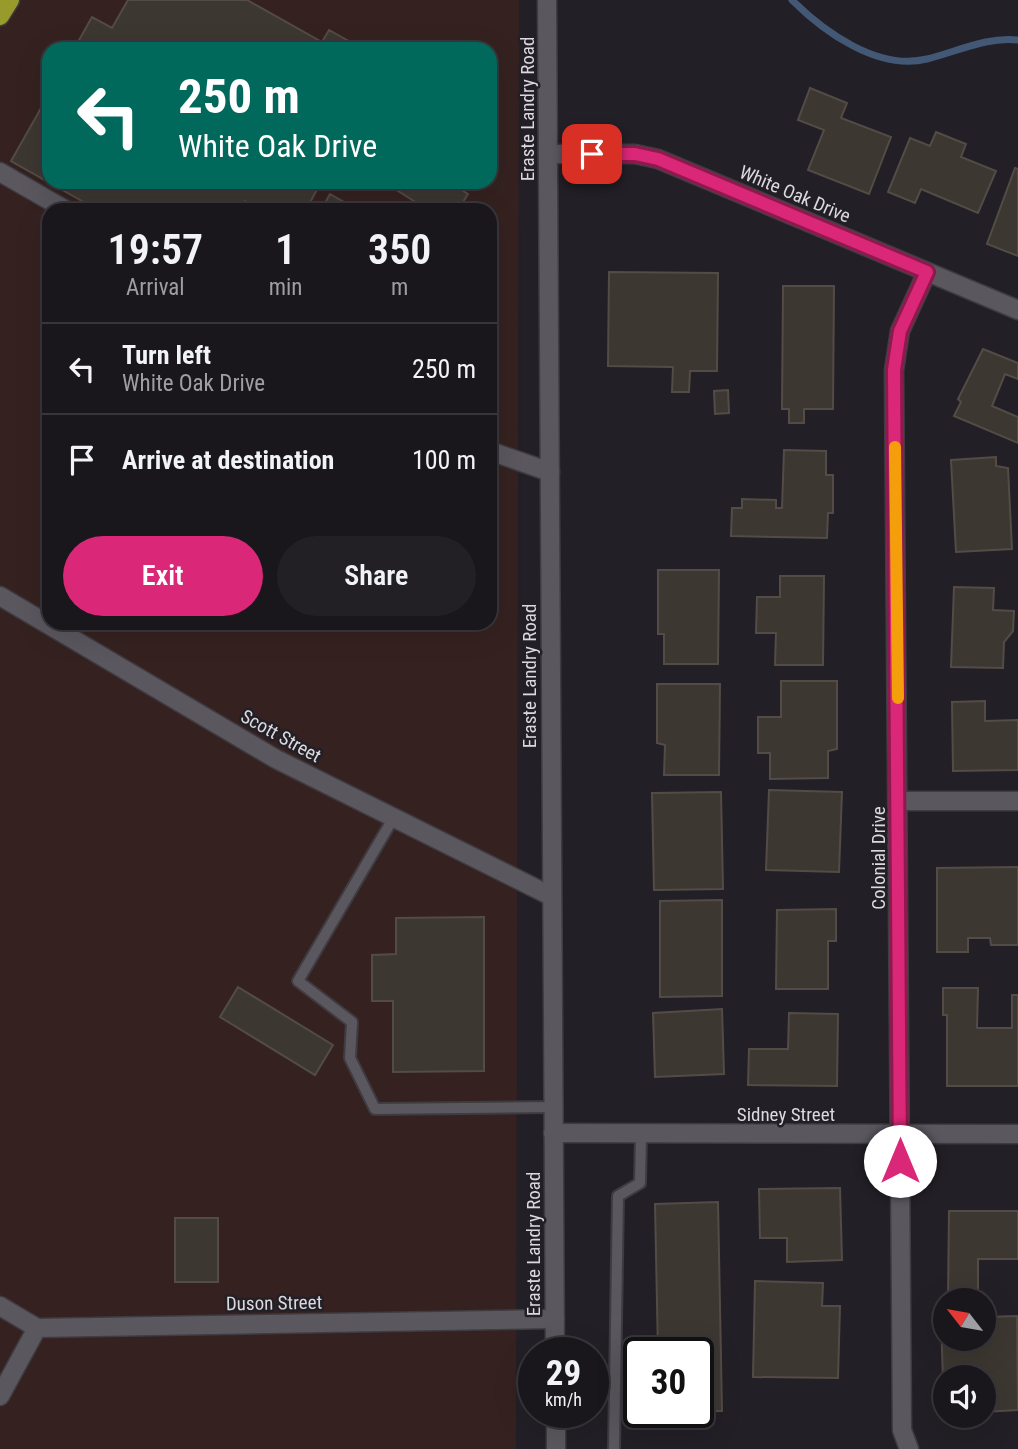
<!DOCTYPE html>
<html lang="en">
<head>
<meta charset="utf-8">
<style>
	:root { --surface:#1a171c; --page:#232025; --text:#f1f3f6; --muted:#9f9fa3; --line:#38363b; --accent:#db2777 }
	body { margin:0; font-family:"Roboto Condensed",sans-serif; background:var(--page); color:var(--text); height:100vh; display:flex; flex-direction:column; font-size:26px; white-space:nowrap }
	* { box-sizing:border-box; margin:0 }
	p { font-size:23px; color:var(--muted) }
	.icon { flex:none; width:38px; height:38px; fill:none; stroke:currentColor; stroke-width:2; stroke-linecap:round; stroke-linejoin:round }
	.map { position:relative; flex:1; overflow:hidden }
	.side { position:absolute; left:42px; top:203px; width:455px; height:427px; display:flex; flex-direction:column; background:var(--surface); border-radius:21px; box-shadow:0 7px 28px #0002,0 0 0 2px var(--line) }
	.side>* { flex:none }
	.guide { position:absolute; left:42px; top:42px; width:455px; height:147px; border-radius:21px; box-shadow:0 7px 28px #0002,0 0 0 2px var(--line); background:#00695c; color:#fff; overflow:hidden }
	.needle { width:46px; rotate:301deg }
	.tools { position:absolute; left:933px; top:1288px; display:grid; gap:14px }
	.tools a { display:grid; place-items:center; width:63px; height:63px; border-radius:50%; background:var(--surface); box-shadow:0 7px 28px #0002,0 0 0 2px var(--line); font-size:35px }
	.speed { position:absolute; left:518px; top:1337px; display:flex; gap:14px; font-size:35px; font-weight:700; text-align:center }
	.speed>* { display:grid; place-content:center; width:91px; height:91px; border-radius:50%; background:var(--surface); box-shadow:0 7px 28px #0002,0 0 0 2px var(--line); line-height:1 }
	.speed small { font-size:18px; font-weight:400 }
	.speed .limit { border:4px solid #111; border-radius:10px; background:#fff; color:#111 }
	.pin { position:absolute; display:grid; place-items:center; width:60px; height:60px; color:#fff; margin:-30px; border-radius:14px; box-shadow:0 4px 10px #0006 }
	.me { position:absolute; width:77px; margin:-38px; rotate:0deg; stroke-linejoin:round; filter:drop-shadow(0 0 5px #0008) }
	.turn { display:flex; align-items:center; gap:24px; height:147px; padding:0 21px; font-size:32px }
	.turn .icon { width:91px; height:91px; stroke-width:2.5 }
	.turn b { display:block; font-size:49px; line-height:60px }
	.eta { display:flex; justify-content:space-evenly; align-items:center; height:119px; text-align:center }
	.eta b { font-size:42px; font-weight:600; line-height:49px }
	.button { display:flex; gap:14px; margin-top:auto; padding:14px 21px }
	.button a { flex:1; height:80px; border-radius:42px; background:var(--accent); color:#fff; font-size:28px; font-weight:600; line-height:80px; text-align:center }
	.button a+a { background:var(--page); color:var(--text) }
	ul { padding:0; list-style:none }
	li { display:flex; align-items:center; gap:21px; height:91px; padding:0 21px; border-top:2px solid var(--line) }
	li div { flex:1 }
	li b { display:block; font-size:26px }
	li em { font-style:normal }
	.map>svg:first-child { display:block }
</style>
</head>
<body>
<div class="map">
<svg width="1018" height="1449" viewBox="0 0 1018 1449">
	<rect width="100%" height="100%" fill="#221f26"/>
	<path fill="#352220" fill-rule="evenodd" d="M0,0h519l-3,1449h-516zM49,49h441v133h-441zM49,210h441v413h-441z"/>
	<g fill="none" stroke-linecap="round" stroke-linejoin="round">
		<path stroke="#435874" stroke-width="7" d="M792,0c32,32 86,71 135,59 29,-7 61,-23 91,-19"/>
	</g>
	<path fill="#3d3731" stroke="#534c46" stroke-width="2" d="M128,0h119l75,42 7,-12 34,19h-289l18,-32 20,11z
		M810,88l37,15 -6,15 50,19 -22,57 -61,-24 16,-40 -26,-10z
		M49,94v88h272l-15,28h-45l-16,-9 -5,9h-142l-87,-49z
		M936,132l30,12 -5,13 35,14 -18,42 -57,-24 -6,14 -27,-11 22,-54 20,8z
		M1015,168l3,1v87l-31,-12z
		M384,182h65l19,12 -10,16h-30z
		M330,194l28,16h-37z
		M609,272l109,1 -1,98h-27l-1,21h-17l1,-25 -65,-1z
		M783,286h51l-1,123h-29v14h-15v-14h-7z
		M983,349l35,14v16l-13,-5 -13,32 26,11v26l-64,-27 7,-14 -3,-3z
		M728,390l1,23 -14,1 -1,-23z
		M784,450l42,1v24h7v38h-5l-1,25 -96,-2 1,-28h10v-9l34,1v8h6z
		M996,457v9l12,2 4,81 -56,3 -5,-92z
		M658,570h61l-1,94h-54v-30h-6z
		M780,576h44l-1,89h-48l1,-32h-20l1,-36h23z
		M954,587l40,1 -1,22 21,1 -1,20 -9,11 -1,26 -52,-1z
		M781,681h56v68l-9,2v27l-58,1v-26h-12v-36h23z
		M657,684h63l-1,91h-55l1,-30 -8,-2z
		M985,701v20l33,-1v50l-65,1 -1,-69z
		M769,790l73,2 -3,80 -73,-2z
		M721,792l2,97 -69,1 -2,-97z
		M1018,867v78h-27l-1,-7h-22v14h-31v-84z
		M722,900v96l-62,1v-96z
		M836,909v32h-8v48h-52l1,-79z
		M484,917v154l-91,1v-71h-21v-46l24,-1v-36z
		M238,987l95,58 -18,30 -95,-58z
		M943,988h35l-1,40h35v-33h6v91h-71v-71h-4z
		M722,1009l2,65 -69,3 -2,-64z
		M789,1013l49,1 -1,72 -89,-1 1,-36h39z
		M840,1188l2,72 -55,2v-24h-27l-1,-49z
		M718,1202l4,209h-24v-58h-40l-3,-149z
		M949,1211h69v48h-40v41h-30z
		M175,1218h43v64h-43z
		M755,1281l68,2 -1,23h18l-2,72 -85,-1z
		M1017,1316l1,94 -34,2v-35h-39l-1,36 -3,-94h4v20h39v-22z"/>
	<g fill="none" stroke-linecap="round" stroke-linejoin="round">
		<g stroke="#3e3b41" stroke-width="14">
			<path id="service" d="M394,817l-96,164 54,41 -2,36 25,51 178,-2
				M614,1449l4,-253 22,-13 1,-48"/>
		</g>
		<g stroke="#3e3b41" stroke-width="21">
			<path id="minor" d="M548,154h87l23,5 360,151
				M0,172l66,38
				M490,451l60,21
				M0,596l276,163 275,137
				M899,801h119
				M553,1133l465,1
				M0,1306l37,22 518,-9
				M0,1396l37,-68
				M909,1449l-7,-19 -8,-1060 6,-39 27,-59"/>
		</g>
		<g stroke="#3e3b41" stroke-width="21">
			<path id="tertiary" d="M547,0l8,1353
				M556,1412v37"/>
		</g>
		<g stroke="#3e3b41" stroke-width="21">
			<path id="primary" d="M0,16l10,-16"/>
		</g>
		<use href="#service" stroke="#5a575f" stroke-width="10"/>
		<use href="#minor" stroke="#5a575f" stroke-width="18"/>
		<use href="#tertiary" stroke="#5a575f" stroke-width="18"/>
		<use href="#primary" stroke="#989a2c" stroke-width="18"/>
	</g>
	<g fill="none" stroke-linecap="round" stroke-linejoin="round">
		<g stroke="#8e194d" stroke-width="18">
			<path id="route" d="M592,154h43l23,5 269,113 -27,59 -6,39 6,791"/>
		</g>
		<use href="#route" stroke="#db2777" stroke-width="12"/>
		<path stroke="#f59e0b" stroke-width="12" d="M895,447l3,251"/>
	</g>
	<g text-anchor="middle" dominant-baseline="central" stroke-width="5" stroke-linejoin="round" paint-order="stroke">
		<g font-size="19" fill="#dbd9de" stroke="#221f26">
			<text transform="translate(527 109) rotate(-90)">Eraste Landry Road</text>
			<text transform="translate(795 194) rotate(23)">White Oak Drive</text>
			<text transform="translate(529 676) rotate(-90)">Eraste Landry Road</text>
			<text transform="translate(281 736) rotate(29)">Scott Street</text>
			<text transform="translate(878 858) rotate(-90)">Colonial Drive</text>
			<text x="786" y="1114">Sidney Street</text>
			<text transform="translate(533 1244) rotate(-90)">Eraste Landry Road</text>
			<text transform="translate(274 1303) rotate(-1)">Duson Street</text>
		</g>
	</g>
</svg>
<div class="tools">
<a><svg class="needle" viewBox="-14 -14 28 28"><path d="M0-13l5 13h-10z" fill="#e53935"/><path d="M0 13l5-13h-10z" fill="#9f9fa3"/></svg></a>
<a><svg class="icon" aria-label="sound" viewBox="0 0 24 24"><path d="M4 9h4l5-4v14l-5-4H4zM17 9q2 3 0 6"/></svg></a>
</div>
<div class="speed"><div>29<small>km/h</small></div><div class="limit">30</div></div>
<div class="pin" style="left:592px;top:154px;background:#d93025"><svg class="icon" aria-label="arrive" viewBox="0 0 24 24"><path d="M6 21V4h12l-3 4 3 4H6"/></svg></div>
<svg class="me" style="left:900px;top:1161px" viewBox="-20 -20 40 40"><circle r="19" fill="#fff"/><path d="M0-13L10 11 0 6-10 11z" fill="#db2777"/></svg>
<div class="guide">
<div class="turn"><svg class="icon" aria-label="left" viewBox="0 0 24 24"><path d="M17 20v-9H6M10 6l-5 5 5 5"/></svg><div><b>250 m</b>White Oak Drive</div></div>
</div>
<section class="side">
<div class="eta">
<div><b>19:57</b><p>Arrival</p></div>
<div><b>1</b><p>min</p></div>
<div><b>350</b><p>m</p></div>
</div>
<ul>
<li><svg class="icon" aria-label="left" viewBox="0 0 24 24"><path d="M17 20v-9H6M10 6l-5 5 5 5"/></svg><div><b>Turn left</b><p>White Oak Drive</p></div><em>250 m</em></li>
<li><svg class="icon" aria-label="arrive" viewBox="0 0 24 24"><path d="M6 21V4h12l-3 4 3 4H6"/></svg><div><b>Arrive at destination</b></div><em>100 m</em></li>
</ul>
<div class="button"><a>Exit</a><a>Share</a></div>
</section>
</div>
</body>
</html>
